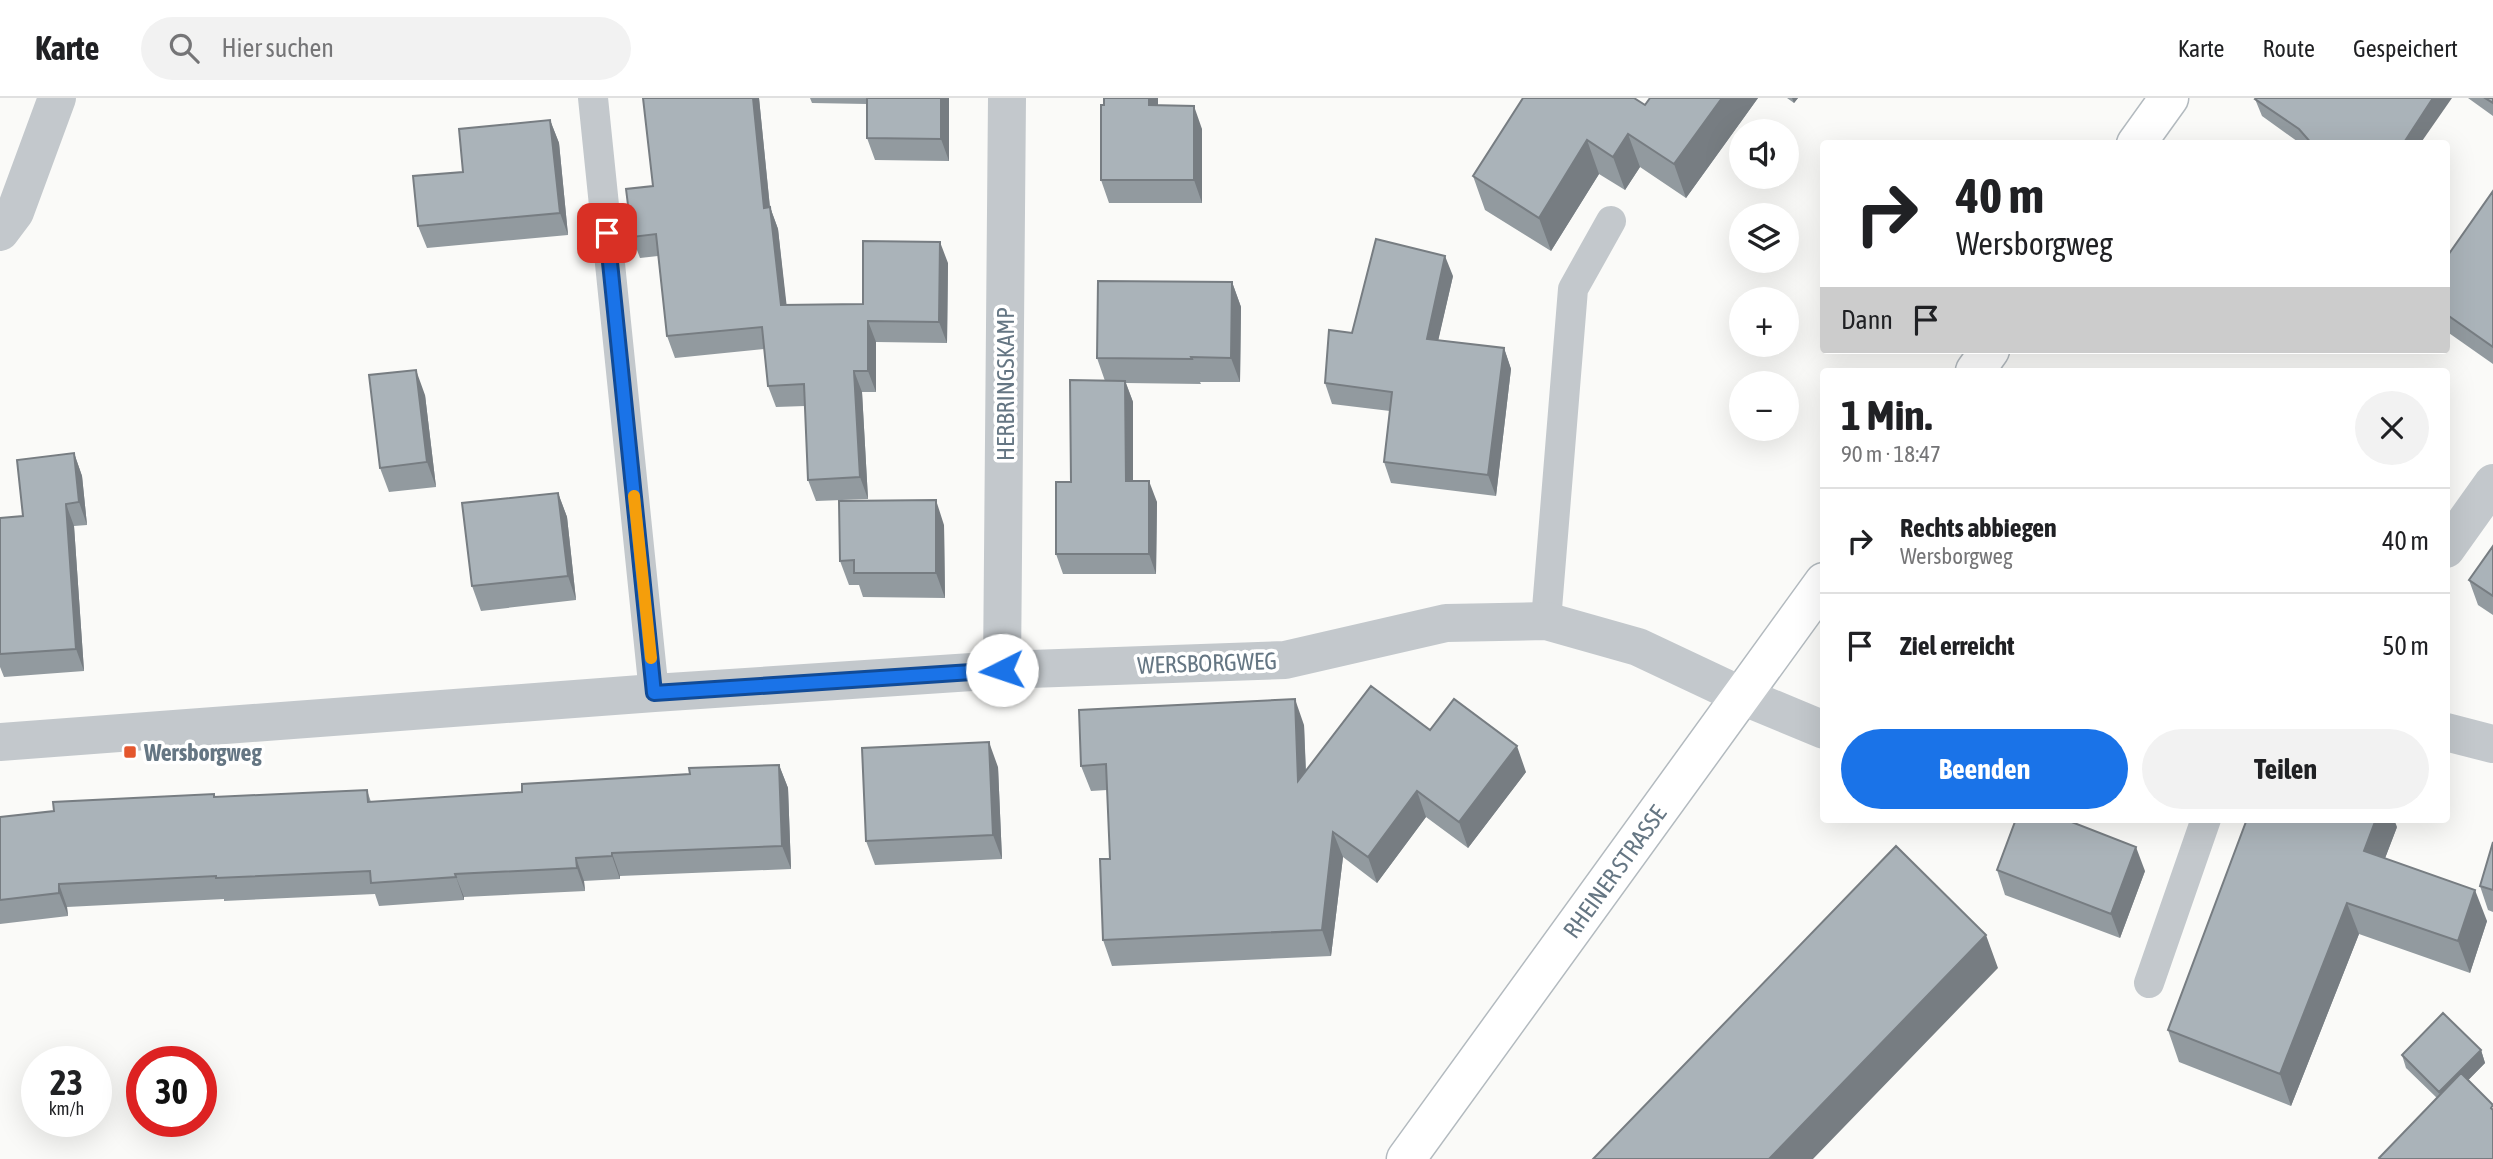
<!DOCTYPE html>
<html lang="de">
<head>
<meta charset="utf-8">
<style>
	:root { --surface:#fff; --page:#f2f2f2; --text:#202124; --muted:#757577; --line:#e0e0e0; --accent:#1a73e8 }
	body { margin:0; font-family:"Asap Condensed",sans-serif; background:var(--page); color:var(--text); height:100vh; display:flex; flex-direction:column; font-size:26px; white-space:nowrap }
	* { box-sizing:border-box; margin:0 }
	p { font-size:23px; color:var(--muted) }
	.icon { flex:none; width:38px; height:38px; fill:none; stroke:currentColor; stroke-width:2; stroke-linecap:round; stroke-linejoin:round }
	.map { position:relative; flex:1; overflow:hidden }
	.details { position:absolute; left:1820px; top:270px; width:630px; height:455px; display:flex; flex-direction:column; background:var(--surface); border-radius:7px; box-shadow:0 7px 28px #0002 }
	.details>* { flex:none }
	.banner { position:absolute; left:1820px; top:42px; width:630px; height:214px; border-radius:7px; box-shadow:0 7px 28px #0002; background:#fff; color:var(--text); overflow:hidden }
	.controls { position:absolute; left:1729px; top:21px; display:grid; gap:14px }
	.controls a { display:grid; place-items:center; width:70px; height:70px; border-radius:50%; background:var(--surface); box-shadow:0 7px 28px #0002; font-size:35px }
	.speed { position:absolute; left:21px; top:948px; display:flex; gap:14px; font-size:35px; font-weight:700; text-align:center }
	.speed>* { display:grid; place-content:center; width:91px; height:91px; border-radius:50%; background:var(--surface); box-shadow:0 7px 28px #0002; line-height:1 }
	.speed small { font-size:18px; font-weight:400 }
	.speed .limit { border:10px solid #d22; background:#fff; color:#111 }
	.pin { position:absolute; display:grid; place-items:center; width:60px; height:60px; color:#fff; margin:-30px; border-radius:14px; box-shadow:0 4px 10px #0006 }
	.me { position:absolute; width:77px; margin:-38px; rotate:266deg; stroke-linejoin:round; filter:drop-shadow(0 0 5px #0008) }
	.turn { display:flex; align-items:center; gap:24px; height:147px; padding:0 21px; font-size:32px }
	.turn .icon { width:91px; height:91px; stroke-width:2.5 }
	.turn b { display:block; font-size:49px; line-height:60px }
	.then { display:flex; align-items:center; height:66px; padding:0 21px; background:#0003; gap:14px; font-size:26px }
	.round { display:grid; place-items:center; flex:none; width:74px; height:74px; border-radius:37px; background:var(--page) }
	.summary { display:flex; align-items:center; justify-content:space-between; height:119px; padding:0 21px }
	h1 { font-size:42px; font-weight:700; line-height:52px }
	.button { display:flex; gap:14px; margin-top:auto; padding:14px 21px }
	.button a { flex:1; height:80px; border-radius:42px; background:var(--accent); color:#fff; font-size:28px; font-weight:700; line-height:80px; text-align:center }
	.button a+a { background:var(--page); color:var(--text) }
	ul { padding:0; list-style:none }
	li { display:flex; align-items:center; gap:21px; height:105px; padding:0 21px; border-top:2px solid var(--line) }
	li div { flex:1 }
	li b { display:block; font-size:26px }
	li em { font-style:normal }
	header { display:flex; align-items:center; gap:42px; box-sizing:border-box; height:98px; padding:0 35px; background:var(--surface); border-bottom:2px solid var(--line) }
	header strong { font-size:33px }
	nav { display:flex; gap:38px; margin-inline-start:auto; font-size:24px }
	.search { width:490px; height:63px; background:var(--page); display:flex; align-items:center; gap:18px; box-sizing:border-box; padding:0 24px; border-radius:38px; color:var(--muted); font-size:26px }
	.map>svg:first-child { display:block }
</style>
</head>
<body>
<header>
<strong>Karte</strong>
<div class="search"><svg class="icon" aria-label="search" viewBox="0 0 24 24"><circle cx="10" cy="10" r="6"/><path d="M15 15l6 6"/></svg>Hier suchen</div>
<nav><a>Karte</a><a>Route</a><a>Gespeichert</a></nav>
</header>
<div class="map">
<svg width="2493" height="1061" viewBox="0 0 2493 1061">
	<rect width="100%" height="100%" fill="#fafaf8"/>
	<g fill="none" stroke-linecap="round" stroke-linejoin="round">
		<g stroke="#b3babf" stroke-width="41">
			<g id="secondary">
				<path d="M2136,46l33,-46"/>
				<path d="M1975,273l15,-21"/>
				<path id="s1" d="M1406,1061l418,-577"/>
			</g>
		</g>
		<path stroke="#c3c8cc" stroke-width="30" d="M593,0l61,595
			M1546,523l27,-332 38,-68
			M2149,885l57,-164"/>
		<path stroke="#c3c8cc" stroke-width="38" d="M0,134l15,-20 42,-114
			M2446,451l47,-66
			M1002,572l5,-572
			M2446,634l47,12
			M0,644l654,-49 348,-23 283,-10 161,-37 100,-2 92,26 104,49 82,34"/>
		<use href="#secondary" stroke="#fff" stroke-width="38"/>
	</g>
	<path fill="#929a9f" d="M643,0h116l11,109 8,22 8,76 77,-1 85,-41 -1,80 -71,-1v50h-14l6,107 -52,2 -8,-21 -3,-74 -29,1 -8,-21 -4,-37 -89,9 -8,-22 -9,-80 -18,2 -8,-21 21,-51z
		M810,0h139v63l-74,-1 -8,-22v-34l-55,-1z
		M1104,0h54v7l44,24v74h-93l-8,-23z
		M1758,0l-72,100 -46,-31 -15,23 -26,-16 -48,77 -66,-41 -12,-34 172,-71z
		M1787,0h11l-4,5z
		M2468,0h25v18z
		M2255,1l165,45h-119l-39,-28z
		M550,22l9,23 9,92 -141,13 -9,-22 45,-54z
		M2493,93v173l-47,-33v-73z
		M1453,178l-15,64 66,8 7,21 -15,127 -105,-13 -7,-21 6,-51 -58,-7 -7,-21 27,-50z
		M1232,184l9,25 -1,75h-40l1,2 -75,-1 7,19v79l24,21 -1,72h-93l-7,-20 15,-72 34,-101 -8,-23z
		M425,297l11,92 -47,5 -9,-24z
		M74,355l8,23 5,49 -13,1 10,145 -80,6 -4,-10v-149l23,-2z
		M558,395l9,24 9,83 -95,11 -9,-25z
		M944,427l1,73 -82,-1 -4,-12h-10l-9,-24z
		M2493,448v69l-15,-10 -9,-25z
		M1304,627l2,46 124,-41 96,42 -58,76 -42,-31 -49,66 -34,-26 -12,99 -219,10 -9,-26 7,-81 -3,-69 -16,1 -10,-25z
		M779,667l9,23 3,81 -171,7v3l-36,2 1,10 -121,6v3l-85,6 -4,-12 -151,7v-2l-157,8 1,9 -68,8v-107l214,-23 2,3 151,-7 4,12 151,-10z
		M998,669l4,92 -127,6 -9,-24z
		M2397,729l-12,31 102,63 -17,52 -111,-39 -68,172 -112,-44 -11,-32z
		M2493,744v70l-5,-2 -8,-24z
		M1997,772l148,1 -25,67 -115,-43z
		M2481,952l4,13 -17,17 25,79h-114v-1l58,-60 -31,-30 -4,-13z"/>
	<path fill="#777d82" d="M753,0h6l13,131 -8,-21z
		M941,0h8v63l-8,-22z
		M1149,0h9v31l-9,-24z
		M1722,0h36l-72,100 -12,-34z
		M1792,0h6l-4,5z
		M2433,0h19l-32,46h-17z
		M1194,8l8,23v74l-8,-23z
		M550,22l9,23 9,92 -8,-22z
		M1628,36l12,33 -15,23 -12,-33z
		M1587,42l12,34 -48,77 -12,-33z
		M770,109l8,22 11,97 -8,-21z
		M940,144l8,21 -1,80 -8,-21z
		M1445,158l8,20 -19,83 -7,-20z
		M1232,184l9,25 -1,75 -9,-24z
		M868,223l8,21v50l-8,-21z
		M1504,250l7,21 -15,127 -8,-21z
		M416,272l9,25 11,92 -9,-25z
		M854,273l8,21 6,107 -8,-22z
		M1125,283l8,21v100l-7,-21z
		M74,355l8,23 5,49 -8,-23z
		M1149,383l8,21 -1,72 -7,-20z
		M558,395l9,24 9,83 -8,-24z
		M936,402l8,25 1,73 -9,-25z
		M66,406l8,22 10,145 -8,-22z
		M1295,601l9,26 3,81 -9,-25z
		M989,644l9,25 4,92 -9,-24z
		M1517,648l9,26 -58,76 -9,-26z
		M779,667l9,23 3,81 -9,-23z
		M1417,693l9,26 -49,66 -9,-26z
		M2376,721h18l3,8 -21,55 -12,-31z
		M1333,734l10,25 -12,99 -9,-26z
		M2136,749l9,24 -25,67 -9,-24z
		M612,755l8,23v3l-8,-23z
		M576,760l8,23 1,10 -8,-23z
		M455,776l9,23v3l-8,-23z
		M59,786l8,23 1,9 -9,-23z
		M2475,792l12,31 -17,52 -12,-32z
		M2347,805l12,31 -68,172 -11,-32z
		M1986,837l12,33 -185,191h-44z
		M2481,952l4,13 -41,42 -5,-13z"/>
	<path fill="#aab3b9" stroke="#777d82" stroke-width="2" d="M643,0h110l11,110 6,-1 11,98 82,-1v-63l77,1 -1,80 -71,-1v50h-14l6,106 -52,3 -4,-96 -36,2 -6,-59 -95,9 -11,-102 -24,3 -6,-48 27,-3z
		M867,0h74v41l-74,-1z
		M1104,0h45v7l45,1v74h-93v-75h3z
		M1523,0h111l11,7 5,-7h72l-48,66 -46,-30 -15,23 -26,-17 -48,78 -66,-42z
		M2256,0h177l-30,46h-91l-13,-15 -44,-30z
		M2485,0h8v5z
		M550,22l10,93 -142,13 -5,-50 50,-4 -4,-43z
		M2493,93v156l-47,-33v-56z
		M1376,141l69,17 -18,83 77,9 -16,127 -104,-13 8,-70 -67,-9 4,-53 23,3z
		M1098,183l134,1 -1,76 -40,-1 1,2 -95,-1z
		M416,272l11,92 -47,6 -11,-93z
		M1070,282l55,1 1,100h23v73h-93v-72h15z
		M74,355l5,49 -13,2 10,145 -76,5v-136l23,-2 -6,-56z
		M558,395l10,83 -96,10 -10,-83z
		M936,402v73h-82v-13l-14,1 -1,-60z
		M2493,448v50l-24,-16z
		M1371,588l59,44 24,-31 63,47 -58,76 -42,-31 -49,66 -35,-25 -11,98 -219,10 -3,-81h10l-4,-95 -25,2 -2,-56 216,-11 3,82z
		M989,644l4,93 -127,6 -4,-93z
		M779,667l3,81 -170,7v3l-36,2 1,10 -122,6 1,3 -85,6 -1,-12 -154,7v-2l-157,8v9l-59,7v-83l54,-6 -1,-9 161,-8v3l153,-7 1,12 154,-10v-8l168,-10 -1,-6z
		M2016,721h48l72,28 -25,67 -114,-44z
		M2247,721h129l-12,32 111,39 -17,51 -111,-38 -67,171 -112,-44z
		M2493,744v48l-13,-4z
		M1896,748l90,89 -217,224h-176z
		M2443,915l38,37 -42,42 -37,-37z
		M2461,975l32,32 -2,3 2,2v48l-1,1h-112l-1,-1z"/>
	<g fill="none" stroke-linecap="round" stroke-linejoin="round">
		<g stroke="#114b97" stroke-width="18">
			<path id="route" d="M607,135l47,460 348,-23"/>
		</g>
		<use href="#route" stroke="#1a73e8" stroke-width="12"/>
		<path stroke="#f59e0b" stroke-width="12" d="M634,398l17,162"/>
	</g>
	<rect fill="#e4572e" stroke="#fff" stroke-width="2.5" x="123" y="647" width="14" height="14" rx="3.5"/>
	<g text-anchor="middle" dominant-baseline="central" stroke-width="7" stroke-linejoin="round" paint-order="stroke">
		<g font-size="24" fill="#657683" stroke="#fff">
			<text transform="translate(1005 286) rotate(-90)">HERBRINGSKAMP</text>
			<text transform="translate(1207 565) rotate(-2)">WERSBORGWEG</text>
			<text stroke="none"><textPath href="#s1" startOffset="355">RHEINER STRASSE</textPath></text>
		</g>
		<g font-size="24" font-weight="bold" fill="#657683" stroke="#fff" text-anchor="start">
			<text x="144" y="654">Wersborgweg</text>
		</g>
	</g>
</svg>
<div class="controls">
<a><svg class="icon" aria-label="sound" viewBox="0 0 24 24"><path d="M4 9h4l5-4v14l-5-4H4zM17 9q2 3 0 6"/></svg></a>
<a><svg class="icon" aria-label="layers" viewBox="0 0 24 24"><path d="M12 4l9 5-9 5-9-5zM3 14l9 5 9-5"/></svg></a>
<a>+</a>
<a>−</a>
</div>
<div class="speed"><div>23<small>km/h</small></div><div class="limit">30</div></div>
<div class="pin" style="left:607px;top:135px;background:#d93025"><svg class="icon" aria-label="arrive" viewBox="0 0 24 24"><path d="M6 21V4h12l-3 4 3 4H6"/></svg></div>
<svg class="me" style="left:1002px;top:572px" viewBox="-20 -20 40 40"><circle r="19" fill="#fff"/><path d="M0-13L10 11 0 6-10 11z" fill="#1a73e8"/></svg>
<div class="banner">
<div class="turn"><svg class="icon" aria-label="right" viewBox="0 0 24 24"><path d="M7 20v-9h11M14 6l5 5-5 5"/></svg><div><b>40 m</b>Wersborgweg</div></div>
<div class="then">Dann<svg class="icon" aria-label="arrive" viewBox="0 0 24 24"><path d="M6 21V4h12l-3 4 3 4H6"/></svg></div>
</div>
<section class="details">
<div class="summary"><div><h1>1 Min.</h1><p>90 m · 18:47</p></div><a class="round"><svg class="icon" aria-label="close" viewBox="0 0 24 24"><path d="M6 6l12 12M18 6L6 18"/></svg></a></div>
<ul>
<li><svg class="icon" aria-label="right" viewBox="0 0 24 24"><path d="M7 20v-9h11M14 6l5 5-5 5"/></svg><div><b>Rechts abbiegen</b><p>Wersborgweg</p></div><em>40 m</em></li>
<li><svg class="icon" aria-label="arrive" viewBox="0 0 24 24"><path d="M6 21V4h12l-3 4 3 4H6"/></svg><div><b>Ziel erreicht</b></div><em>50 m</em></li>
</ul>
<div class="button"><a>Beenden</a><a>Teilen</a></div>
</section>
</div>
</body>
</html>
